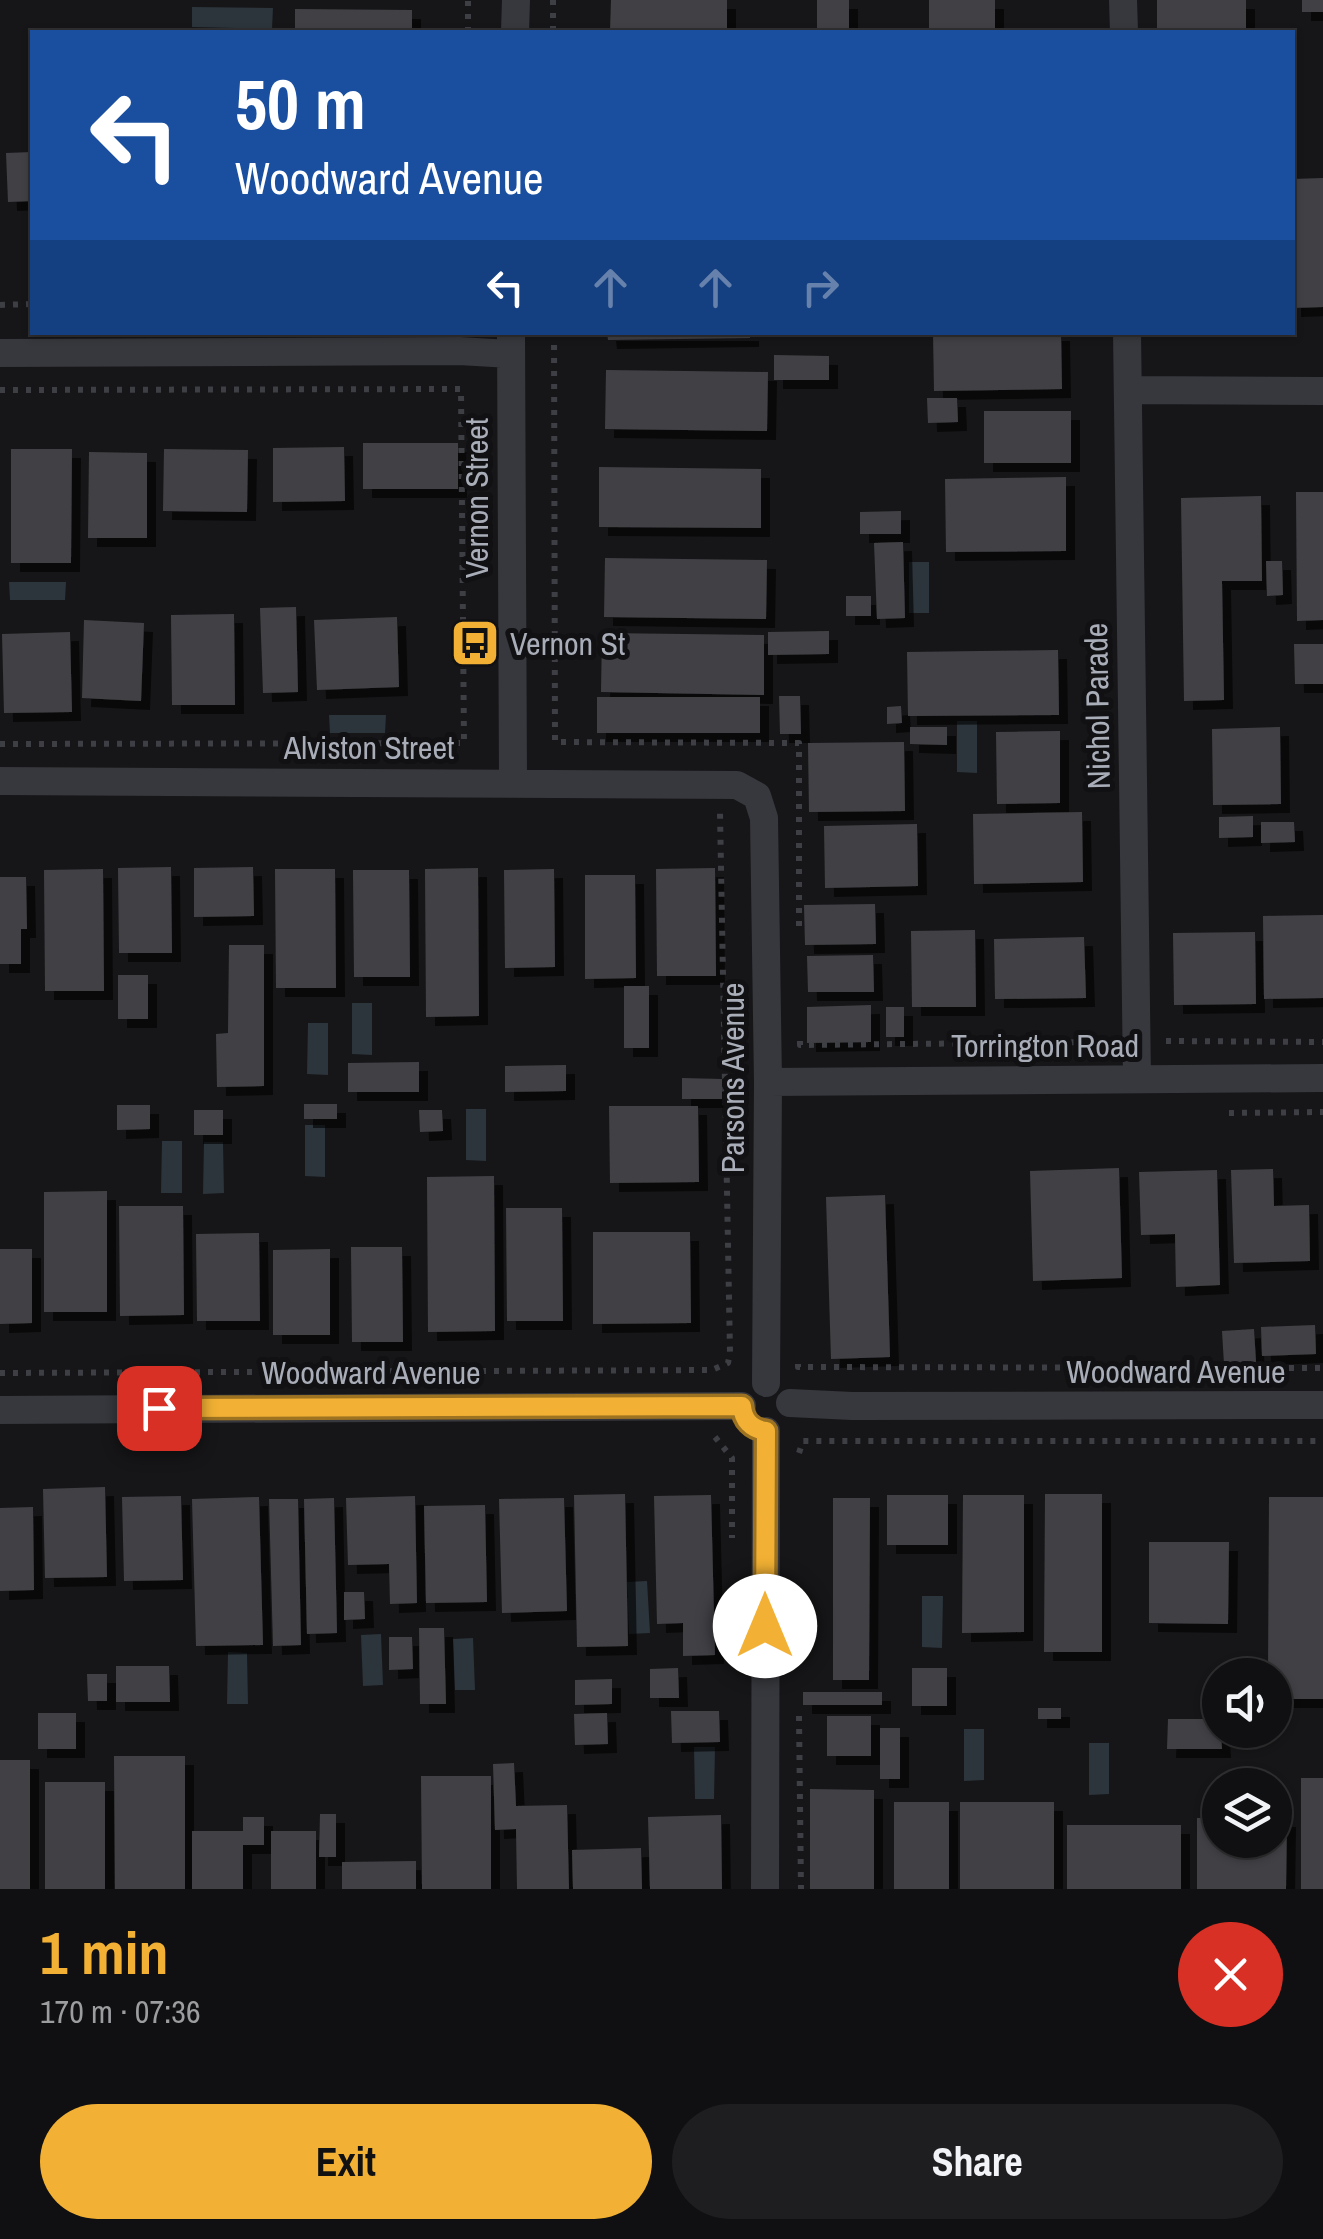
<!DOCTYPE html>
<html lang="en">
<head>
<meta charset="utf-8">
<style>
	:root { --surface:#101012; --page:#1e1e20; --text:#f1f3f6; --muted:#9c9d9f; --line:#303032; --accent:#f2b134 }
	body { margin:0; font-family:"Archivo Narrow",sans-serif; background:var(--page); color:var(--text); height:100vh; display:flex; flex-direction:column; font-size:38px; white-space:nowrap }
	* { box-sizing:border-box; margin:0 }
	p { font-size:32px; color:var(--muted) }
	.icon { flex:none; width:55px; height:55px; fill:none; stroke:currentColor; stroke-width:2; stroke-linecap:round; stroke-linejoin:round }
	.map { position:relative; height:1889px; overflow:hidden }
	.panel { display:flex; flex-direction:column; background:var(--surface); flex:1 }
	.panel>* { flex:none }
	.banner { position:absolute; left:30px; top:30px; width:1265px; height:305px; border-radius:0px; box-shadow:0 2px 8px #0004,0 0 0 2px var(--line); background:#1a4fa0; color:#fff; overflow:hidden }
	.tools { position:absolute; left:1202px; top:1658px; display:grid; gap:20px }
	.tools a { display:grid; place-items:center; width:90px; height:90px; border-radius:50%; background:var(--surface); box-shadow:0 2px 8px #0004,0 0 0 2px var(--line); font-size:50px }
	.pin { position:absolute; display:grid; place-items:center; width:85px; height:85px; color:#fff; margin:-42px; border-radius:20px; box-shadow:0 5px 15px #0006 }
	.me { position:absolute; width:110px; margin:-55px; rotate:0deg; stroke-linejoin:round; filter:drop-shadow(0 0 8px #0008) }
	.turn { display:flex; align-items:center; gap:35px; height:210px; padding:0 40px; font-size:45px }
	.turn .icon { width:130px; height:130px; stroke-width:2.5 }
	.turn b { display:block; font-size:70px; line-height:85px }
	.lanes { display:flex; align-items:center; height:95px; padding:0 40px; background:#0003; justify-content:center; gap:50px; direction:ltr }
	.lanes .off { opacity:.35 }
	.round { display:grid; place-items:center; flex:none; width:105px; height:105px; border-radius:52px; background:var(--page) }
	.summary { display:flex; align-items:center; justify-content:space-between; height:170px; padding:0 40px }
	h1 { font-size:60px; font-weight:700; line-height:75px; color:var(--accent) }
	.button { display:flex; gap:20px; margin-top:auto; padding:20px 40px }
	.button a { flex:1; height:115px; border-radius:60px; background:var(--accent); color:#111; font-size:40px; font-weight:700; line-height:115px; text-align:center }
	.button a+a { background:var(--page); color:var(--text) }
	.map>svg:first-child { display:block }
</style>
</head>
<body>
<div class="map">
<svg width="1323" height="1889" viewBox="0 0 1323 1889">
	<defs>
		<filter id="shadow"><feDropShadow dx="9" dy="9" stdDeviation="0" flood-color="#0009"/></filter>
	</defs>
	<rect width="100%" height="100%" fill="#161618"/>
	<path fill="#2c353c" d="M192,7l81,1 -1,21 -80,-2z
		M909,562h20v51h-20z
		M9,582h57l-1,18h-55z
		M329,715h57l-1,18h-55z
		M957,721h20v52l-20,-1z
		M352,1003h20v52l-20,-1z
		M308,1023h20v52l-21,-1z
		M466,1109h20v52l-20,-1z
		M305,1125h20v52l-20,-1z
		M162,1141h20v52h-21z
		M204,1142h19l1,51 -21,1z
		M647,1581l3,52 -21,1 -2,-52z
		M922,1596h21l-1,52 -20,-1z
		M381,1634l2,51 -20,1 -2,-51z
		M473,1638l2,52h-20l-2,-51z
		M228,1652l19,1 1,51h-21z
		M964,1729h20v51l-20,1z
		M1089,1743h20v51l-20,1z
		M694,1747h21l-1,52h-19z"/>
	<path fill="#404145" filter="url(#shadow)" d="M611,0h116v32h-117z
		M817,0h32v32h-32z
		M929,0h66v32h-66z
		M1157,0h89v32h-89z
		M1302,0h21v12h-21z
		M295,9l117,1v22h-117z
		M32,152v49l-24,1 -2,-49z
		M1323,178v129l-31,1v-129z
		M607,332h143v6l-142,2z
		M933,332h128l1,57 -128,2z
		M774,355l55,1v24h-55z
		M606,370l162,2 -1,59 -162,-2z
		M927,398h30l1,24 -30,1z
		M984,411h87v52h-87z
		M363,443h95v46h-95z
		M344,447l1,54 -72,1v-54z
		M11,449h61l-1,114h-60z
		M164,449l84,1 -1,62 -84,-1z
		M89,452l58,1v85h-59z
		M599,467l162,2v59l-162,-1z
		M1066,477v74l-120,1 -1,-73z
		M1296,492h27v128l-26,1z
		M1261,496l1,85h-40l2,119 -40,1 -3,-203z
		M901,511v23h-41v-22z
		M903,542l2,76 -28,1 -3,-76z
		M605,558l162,2 -1,59 -162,-2z
		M1266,561h16l1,34 -16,1z
		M846,596h25v20h-25z
		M296,607l2,85 -35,1 -3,-85z
		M234,614l1,91h-63l-1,-90z
		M397,617l2,70 -82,3 -3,-70z
		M84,620l60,3 -3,78 -59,-3z
		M829,631v23l-61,1v-23z
		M70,632l2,80 -68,1 -2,-79z
		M602,633l162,2v60l-163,-3z
		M1294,644h29v40h-28z
		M1058,650l1,65 -151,1 -1,-64z
		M779,696h21l1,38h-21z
		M597,697h163v36h-163z
		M901,706l1,17 -15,1v-17z
		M910,727h37v18l-37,-1z
		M1280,727l1,77 -68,1 -1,-76z
		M1060,731v72l-63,1 -1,-72z
		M904,742l1,69 -96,1 -1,-69z
		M1082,812l1,70 -109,2 -1,-70z
		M1253,816v21l-34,1v-21z
		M1261,822h33l1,20 -34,1z
		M917,824l1,62 -93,2 -1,-62z
		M171,867l1,86h-53l-1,-85z
		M253,867l1,49 -60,1v-49z
		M478,868l1,148 -53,1 -1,-148z
		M715,868l1,108h-59l-1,-107z
		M103,869l1,122h-59l-1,-121z
		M275,869h60l1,119h-60z
		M554,869l1,98 -50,1 -1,-98z
		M353,870h56l1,107h-56z
		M585,875h50l1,103 -51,1z
		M0,877h26l1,52h-6v35h-21z
		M875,904l1,40 -71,1 -1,-40z
		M1323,915v83l-59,1 -1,-83z
		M975,930l1,77h-64l-1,-76z
		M1255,932l1,72 -82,1 -1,-72z
		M1084,937l2,61 -91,1 -1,-60z
		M229,945h35v141l-47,1 -1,-53 12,-1z
		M873,955l1,37h-66l-1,-36z
		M118,975h30v44h-30z
		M624,986h25v62h-25z
		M871,1005v37l-64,1v-36z
		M886,1007h18v30h-18z
		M419,1062v30h-71v-29z
		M566,1065v26l-61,1v-26z
		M682,1078l40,1v20h-40z
		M304,1104h33v15h-33z
		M117,1105h33v24l-33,1z
		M609,1106h89l1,76 -89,1z
		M194,1110h29v25h-29z
		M419,1110h23l1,21 -23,1z
		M1119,1168l3,110 -89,3 -3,-110z
		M1273,1169l1,37 35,-1 1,56 -76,2 -3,-93z
		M1217,1170l3,115 -44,2 -1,-53 -34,1 -2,-63z
		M494,1176l1,155 -67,1 -1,-155z
		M107,1191v121h-63v-120z
		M885,1195l5,162 -59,2 -5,-162z
		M119,1206h64l1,109 -64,1z
		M506,1208h56l1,113h-56z
		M593,1232h97l1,91 -98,1z
		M259,1233l1,88h-63l-1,-87z
		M351,1247h51l1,95h-51z
		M0,1249h32v74l-32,1z
		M330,1249v86h-57v-85z
		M1315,1325l1,29 -54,2 -1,-29z
		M1254,1329l2,33 -32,2 -2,-33z
		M105,1487l2,90 -62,1 -2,-89z
		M625,1494l3,152 -51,1 -3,-152z
		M1045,1494h57v158h-58z
		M711,1495l4,160 -32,1v-33l-26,1 -3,-128z
		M887,1495h61v50h-61z
		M963,1495h61v137l-62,1z
		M181,1496l2,84 -59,1 -2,-84z
		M415,1496l2,107 -27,1 -1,-40 -41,1 -2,-67z
		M259,1497l4,148 -67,1 -4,-147z
		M1269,1497h54v202h-48v-24h-7z
		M334,1498l3,135 -30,1 -3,-135z
		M564,1498l3,113 -65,2 -3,-114z
		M833,1498h37l-1,182h-36z
		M269,1499h29l3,146 -28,1z
		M485,1505l2,97 -61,1 -2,-97z
		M33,1507l1,83 -34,1v-83z
		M1149,1542h80l-1,82 -79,-1z
		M344,1592h20l1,27 -21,1z
		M419,1628h25l2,76h-26z
		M389,1637h23l1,32 -24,1z
		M116,1666h53l1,36h-54z
		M678,1668l1,30h-29v-29z
		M912,1668h35v38h-35z
		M87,1674h20v27h-19z
		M612,1679v25l-37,1v-25z
		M803,1692h79v13h-79z
		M1038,1708h23v11h-23z
		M671,1711h48l1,31 -48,1z
		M38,1713h38v36h-38z
		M607,1713l1,31 -33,1 -1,-31z
		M827,1716h44v40h-44z
		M1168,1719h52l2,30h-55z
		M880,1728h20v51h-20z
		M114,1756h71v133h-70z
		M0,1760h30v129h-30z
		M514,1763l2,43 51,-1 2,84h-52l-1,-60 -21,1 -2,-66z
		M421,1776h70v113h-69z
		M1301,1778h22v111h-22z
		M45,1782h60v107h-60z
		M810,1789l64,1v99h-64z
		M894,1802h55v87h-55z
		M960,1802h94v87h-94z
		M320,1814h16v43h-17z
		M721,1815l1,74h-72l-2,-72z
		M243,1817h21v28h-21v44h-51v-58h51z
		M1197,1818h23v22h55v-22h12l-1,71h-89z
		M1067,1825h114v64h-114z
		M271,1831h45v58h-45z
		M641,1848l1,41h-69l-1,-39z
		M416,1861v28h-74v-27z"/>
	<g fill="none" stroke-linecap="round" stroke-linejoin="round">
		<path stroke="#3d3f44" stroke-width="6" stroke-dasharray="5 8" stroke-linecap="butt" d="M553,0v32
			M468,32v-32
			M0,305l32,-1
			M554,332l1,410 244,1v186
			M0,390l461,-1 3,354 -464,1
			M800,1041v4l308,-3
			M1166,1041l157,1
			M1229,1113l94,-1
			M798,1364v3l525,1
			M0,1373l712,-3 16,-7 2,-10 -10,-540
			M715,1437l17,21v80
			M799,1453l4,-12h520
			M799,1716l2,173"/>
		<path stroke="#37383d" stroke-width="28" d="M1123,0l1,32
			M515,32l1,-32
			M511,332l2,450
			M1127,332l10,747
			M0,353l459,-2 52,3
			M1128,390l195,1
			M0,781l737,4 20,11 7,22 4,264 -2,301
			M768,1082l555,-4
			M790,1403l62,3 471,-1
			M0,1410l742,-4
			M765,1889l1,-458"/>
	</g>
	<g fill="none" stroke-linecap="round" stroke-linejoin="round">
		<g stroke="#9d7322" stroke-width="25">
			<path id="route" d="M159,1408l583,-2c1,14 9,23 24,25l-1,195"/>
		</g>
		<use href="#route" stroke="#f2b134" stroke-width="18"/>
	</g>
	<defs>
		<g id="bus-square" transform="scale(2.5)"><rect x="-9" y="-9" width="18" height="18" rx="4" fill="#f2b134" stroke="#111113"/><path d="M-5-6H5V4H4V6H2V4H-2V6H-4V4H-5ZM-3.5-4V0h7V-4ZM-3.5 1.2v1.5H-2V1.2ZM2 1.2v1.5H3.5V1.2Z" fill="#111"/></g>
	</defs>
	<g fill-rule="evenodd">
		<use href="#bus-square" x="475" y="643"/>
	</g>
	<g text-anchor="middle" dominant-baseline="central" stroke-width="10" stroke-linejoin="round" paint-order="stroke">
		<g font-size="32" fill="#a8adb8" stroke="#111113">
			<text transform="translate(476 498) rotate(-90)">Vernon Street</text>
			<text transform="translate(1097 706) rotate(-91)">Nichol Parade</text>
			<text x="369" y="747">Alviston Street</text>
			<text x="1045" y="1045">Torrington Road</text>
			<text transform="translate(732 1078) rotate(-90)">Parsons Avenue</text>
			<text x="1176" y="1371">Woodward Avenue</text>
			<text x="371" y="1372">Woodward Avenue</text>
		</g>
		<g font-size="32" fill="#a8adb8" stroke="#111113" text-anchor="start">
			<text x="510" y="643">Vernon St</text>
		</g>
	</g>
</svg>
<div class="tools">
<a><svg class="icon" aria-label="sound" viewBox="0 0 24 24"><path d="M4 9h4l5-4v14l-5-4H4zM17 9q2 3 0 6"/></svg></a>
<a><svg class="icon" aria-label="layers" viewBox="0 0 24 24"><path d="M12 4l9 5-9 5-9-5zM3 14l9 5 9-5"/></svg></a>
</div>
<div class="pin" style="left:159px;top:1408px;background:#d93025"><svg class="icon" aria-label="arrive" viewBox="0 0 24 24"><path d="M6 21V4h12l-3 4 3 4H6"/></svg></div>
<svg class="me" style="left:765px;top:1626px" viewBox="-20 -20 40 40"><circle r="19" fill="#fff"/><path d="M0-13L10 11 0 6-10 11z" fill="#f2b134"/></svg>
<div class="banner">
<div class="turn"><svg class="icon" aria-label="left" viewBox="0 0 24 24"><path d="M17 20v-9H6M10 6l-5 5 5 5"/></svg><div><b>50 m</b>Woodward Avenue</div></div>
<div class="lanes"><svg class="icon" aria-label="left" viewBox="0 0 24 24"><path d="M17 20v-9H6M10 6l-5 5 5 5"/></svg><svg class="icon off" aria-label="ahead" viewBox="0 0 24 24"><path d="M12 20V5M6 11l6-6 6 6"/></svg><svg class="icon off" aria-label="ahead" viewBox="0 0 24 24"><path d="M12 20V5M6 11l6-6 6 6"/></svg><svg class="icon off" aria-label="right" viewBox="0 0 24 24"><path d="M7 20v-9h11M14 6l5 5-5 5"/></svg></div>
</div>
</div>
<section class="panel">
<div class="summary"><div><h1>1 min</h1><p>170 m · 07:36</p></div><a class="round" style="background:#d93025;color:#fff"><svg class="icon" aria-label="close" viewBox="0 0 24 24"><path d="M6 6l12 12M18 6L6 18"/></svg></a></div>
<div class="button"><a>Exit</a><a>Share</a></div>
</section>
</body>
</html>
